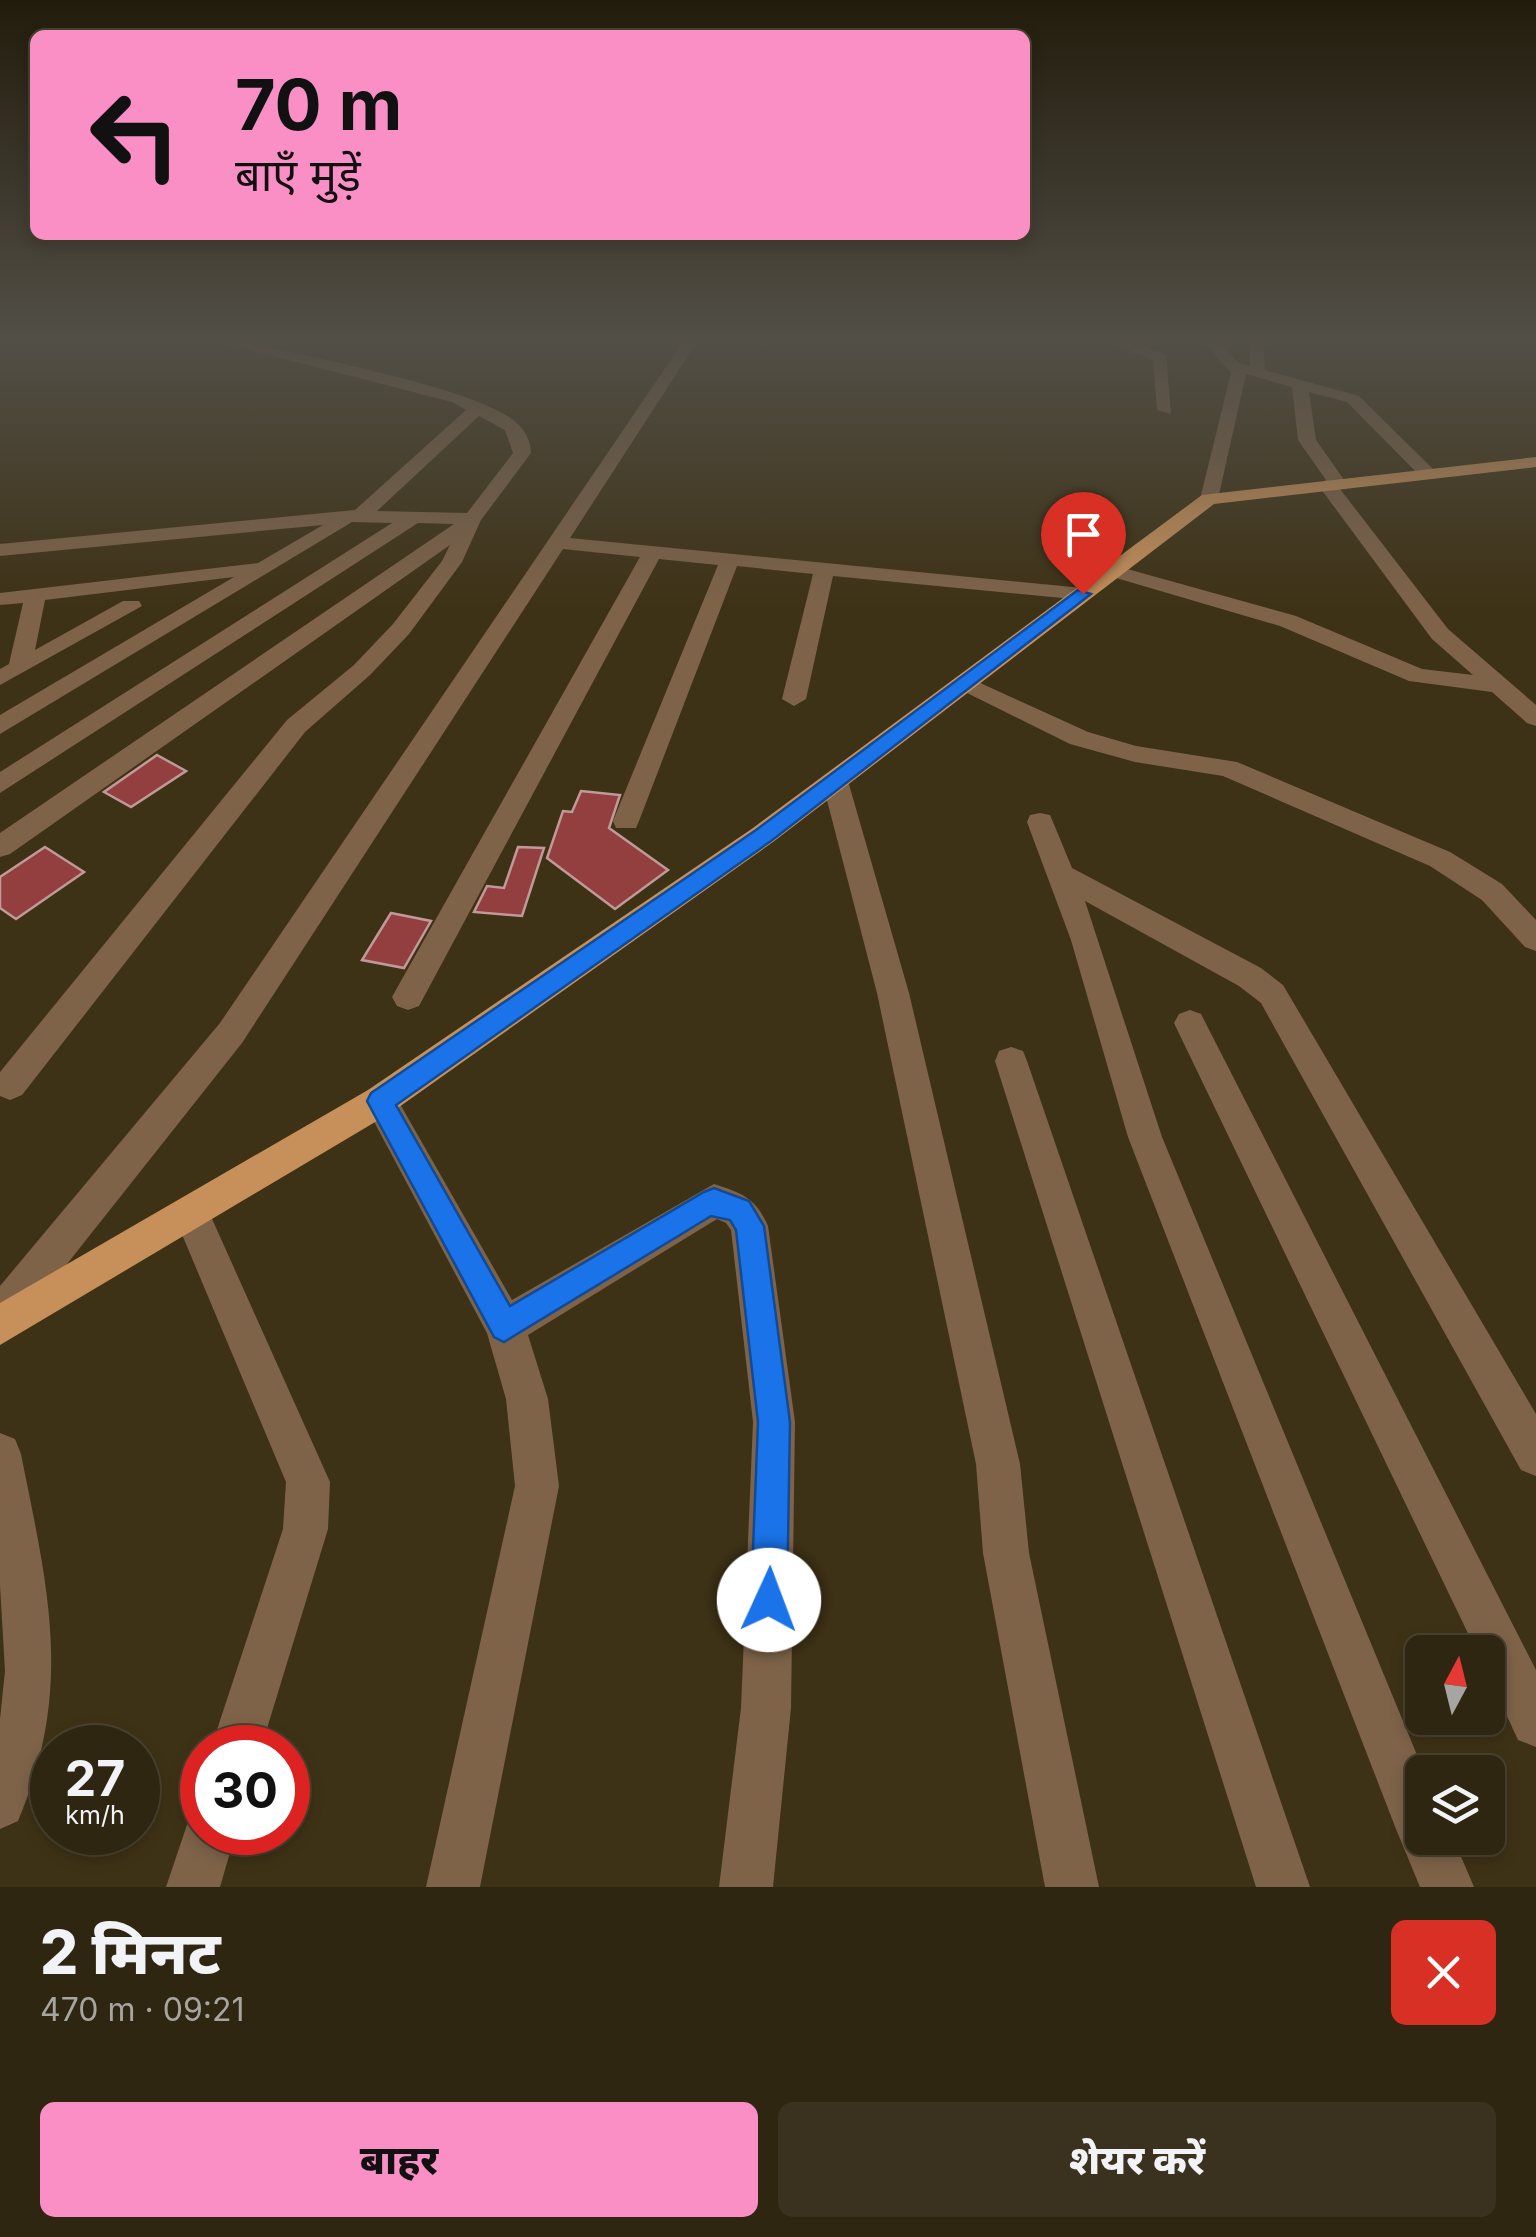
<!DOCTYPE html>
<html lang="hi">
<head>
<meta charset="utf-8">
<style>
	:root { --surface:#2e2610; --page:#3a321e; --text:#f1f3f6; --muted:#a7a59f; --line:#494330; --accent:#fa8fc6 }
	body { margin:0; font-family:Inter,"Noto Sans Devanagari",sans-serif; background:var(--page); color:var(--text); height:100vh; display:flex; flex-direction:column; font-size:38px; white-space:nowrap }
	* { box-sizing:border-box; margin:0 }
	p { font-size:32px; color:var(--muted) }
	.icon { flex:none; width:55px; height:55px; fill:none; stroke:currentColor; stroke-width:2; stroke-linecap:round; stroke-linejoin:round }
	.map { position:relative; height:1887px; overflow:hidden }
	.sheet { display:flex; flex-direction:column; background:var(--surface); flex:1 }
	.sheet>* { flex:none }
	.top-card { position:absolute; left:30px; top:30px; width:1000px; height:210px; border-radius:15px; box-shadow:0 5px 15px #0003,0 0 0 2px var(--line); background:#fa8fc6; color:#111; overflow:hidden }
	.needle { width:65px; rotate:7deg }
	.tools { position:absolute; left:1405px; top:1635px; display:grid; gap:20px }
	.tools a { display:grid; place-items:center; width:100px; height:100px; border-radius:15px; background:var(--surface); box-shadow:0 5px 15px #0003,0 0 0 2px var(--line); font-size:50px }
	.speed { position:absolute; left:30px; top:1725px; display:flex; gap:20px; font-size:50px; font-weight:700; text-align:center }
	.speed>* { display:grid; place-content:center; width:130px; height:130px; border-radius:50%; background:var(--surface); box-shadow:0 5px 15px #0003,0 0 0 2px var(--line); line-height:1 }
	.speed small { font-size:25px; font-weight:400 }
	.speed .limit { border:15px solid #d22; background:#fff; color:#111 }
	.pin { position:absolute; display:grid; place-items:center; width:85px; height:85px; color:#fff; margin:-102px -42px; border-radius:50% 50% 50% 0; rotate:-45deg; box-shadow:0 0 10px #0007 }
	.pin .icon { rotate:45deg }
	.me { position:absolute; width:110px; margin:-55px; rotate:2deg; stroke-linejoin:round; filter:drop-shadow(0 0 8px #0008) }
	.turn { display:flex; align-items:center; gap:35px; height:210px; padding:0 40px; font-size:45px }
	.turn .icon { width:130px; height:130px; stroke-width:2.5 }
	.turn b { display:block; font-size:70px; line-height:85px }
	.round { display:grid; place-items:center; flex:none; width:105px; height:105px; border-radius:15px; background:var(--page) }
	.headline { display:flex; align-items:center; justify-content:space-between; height:170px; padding:0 40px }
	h1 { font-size:60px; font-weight:800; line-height:75px }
	.primary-button { display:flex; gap:20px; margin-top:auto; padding:20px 40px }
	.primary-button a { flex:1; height:115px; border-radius:15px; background:var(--accent); color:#111; font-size:40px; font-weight:800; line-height:115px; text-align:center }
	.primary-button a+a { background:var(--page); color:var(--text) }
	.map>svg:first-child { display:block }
</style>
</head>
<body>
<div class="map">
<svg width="1536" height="1887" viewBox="0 0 1536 1887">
	<rect width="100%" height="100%" fill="#3e3216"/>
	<path fill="#933f3f" stroke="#c09a98" stroke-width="2.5" d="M157,755l29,16 -55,36 -27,-15z
		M581,791l39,4 -11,33 59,42 -53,39 -68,-51 16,-47 9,1z
		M45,847l39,25 -68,47 -16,-11v-31z
		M518,847l26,1 -22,68 -48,-4 13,-26 17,2z
		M391,913l40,8 -27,47 -42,-8z"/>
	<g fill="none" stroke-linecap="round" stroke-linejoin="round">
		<path fill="#7e6349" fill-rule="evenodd" d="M219,342h23c58,13 242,47 277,83 7,7 12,18 12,28l-50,67 -19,42 -53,72 -39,41 -65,57 -283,363 -12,5 -10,-4v-24l287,-352 67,-55 39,-41 49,-63 8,-16 -440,309 -10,3v-24l454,-309 -36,-1 -418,270v-21l392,-249 -40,-1 -352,212v-19l234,-138 -189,23 -10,50 88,-49h16l3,5 -142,79v-16l9,-5 14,-61 -23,2v-12l258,-30 65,-38 -323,31v-12l355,-34 111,-100 -14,-8zM479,416l26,14 8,23 -46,60 -90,-2z
			M683,342h14l-127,196 513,50 11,6 -11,6 -250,-24 -27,123 -12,7 -12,-7 31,-125 -76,-8 -98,255 -3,7h-20l-3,-7 105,-256 -59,-6 -240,447 -11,4 -11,-4 -5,-9 5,-9 243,-431 -77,-8 -321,494 -228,288 -14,6v-51l220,-263z
			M1108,342h23l35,13 5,59 -14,-4 -4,-50z
			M1204,342h15l20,21 11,3 -1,-24h14l2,28 94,26 75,74v8h-12l-75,-76 -38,-10 7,48 31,44 -7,5 108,140 88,76v21l-9,-3 -35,-31 -83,-11 -129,-55 -174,-51 -3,-4 3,-4h14l176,49 126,53 51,6 -41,-36 -114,-154 8,-5 -28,-40 -6,-53 -46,-13 -28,125 -2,4h-14l-2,-4 31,-126z
			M965,676l123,56 48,14 101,16 213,90 52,32 34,36v31l-11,-4 -43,-47 -52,-34 -207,-90 -88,-14 -65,-18 -113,-56 -4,-5z
			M835,772l13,9 61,212 111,471 9,89 70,334h-54l-62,-334 -7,-89 -99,-471 -55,-212z
			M1040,813l10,2 3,7 19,46 189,100 22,17 253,429v62l-15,-6 -260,-467 -22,-17 -154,-85 77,236 262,635 -2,66h31l21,49h-54l-24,-58 -268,-692 -57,-197 -44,-118 3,-7z
			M1190,1010l11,4 335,656v77l-18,-7 -30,-65v-23h-11l-303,-629 5,-9z
			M1011,1047l12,4 4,10 283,826h-54l-261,-826 4,-10z
			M380,1086l12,4 120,210 202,-116c28,9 42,14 54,42l27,196 -4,286 -18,179h-54l22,-179 12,-286 -22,-192 -5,-7 -9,-4 -189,116 20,64 11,87 -79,401h-54l89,-401 -9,-87 -19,-66 -124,-232 5,-11z
			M191,1195l13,6 126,281 -2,47 -67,219h-50l72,-219 3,-47 -113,-269 5,-12z
			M0,1433l15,6 6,15c27,136 53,233 -3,367l-18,8v-110l5,-48 -5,-86z
			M202,1809v23h34l-16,55h-54l25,-74z"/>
		<path fill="#c7905a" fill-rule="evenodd" d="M1536,457v10l-322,37 -441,338 -381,270 -392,233v-42l368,-213 385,-262 449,-333z"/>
	</g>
	<linearGradient id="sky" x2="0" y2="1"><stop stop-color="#221c0c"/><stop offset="0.56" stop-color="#524f47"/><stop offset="1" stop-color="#524f47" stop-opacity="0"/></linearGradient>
	<rect width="1536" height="606" fill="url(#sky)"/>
	<path fill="#1a73e8" stroke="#114b97" stroke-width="2.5" d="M1078,590l13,4 -320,247 -375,264 114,201 194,-114 10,-4 35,13 15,25 26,196 -3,178 -6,13 -12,5 -12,-5 -6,-13 7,-178 -22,-192 -6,-10 -19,-4 -207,126 -10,-5 -127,-236 4,-8 385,-263z"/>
</svg>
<div class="tools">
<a><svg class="needle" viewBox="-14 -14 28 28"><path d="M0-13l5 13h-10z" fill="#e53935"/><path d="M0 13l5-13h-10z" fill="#a7a59f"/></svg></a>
<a><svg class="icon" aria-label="layers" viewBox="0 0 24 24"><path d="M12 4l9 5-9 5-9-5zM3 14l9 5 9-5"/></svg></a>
</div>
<div class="speed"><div>27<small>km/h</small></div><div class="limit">30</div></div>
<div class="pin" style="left:1083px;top:594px;background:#d93025"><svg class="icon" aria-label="arrive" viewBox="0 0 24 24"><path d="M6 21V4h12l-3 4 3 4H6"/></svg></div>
<svg class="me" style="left:769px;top:1600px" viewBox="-20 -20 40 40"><circle r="19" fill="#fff"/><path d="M0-13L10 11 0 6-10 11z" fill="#1a73e8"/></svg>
<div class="top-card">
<div class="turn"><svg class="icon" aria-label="left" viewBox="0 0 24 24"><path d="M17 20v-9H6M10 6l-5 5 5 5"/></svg><div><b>70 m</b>बाएँ मुड़ें</div></div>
</div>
</div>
<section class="sheet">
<div class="headline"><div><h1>2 मिनट</h1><p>470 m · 09:21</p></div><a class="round" style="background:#d93025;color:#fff"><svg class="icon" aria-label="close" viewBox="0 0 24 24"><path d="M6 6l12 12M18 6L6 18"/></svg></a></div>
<div class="primary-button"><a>बाहर</a><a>शेयर करें</a></div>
</section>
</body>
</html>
